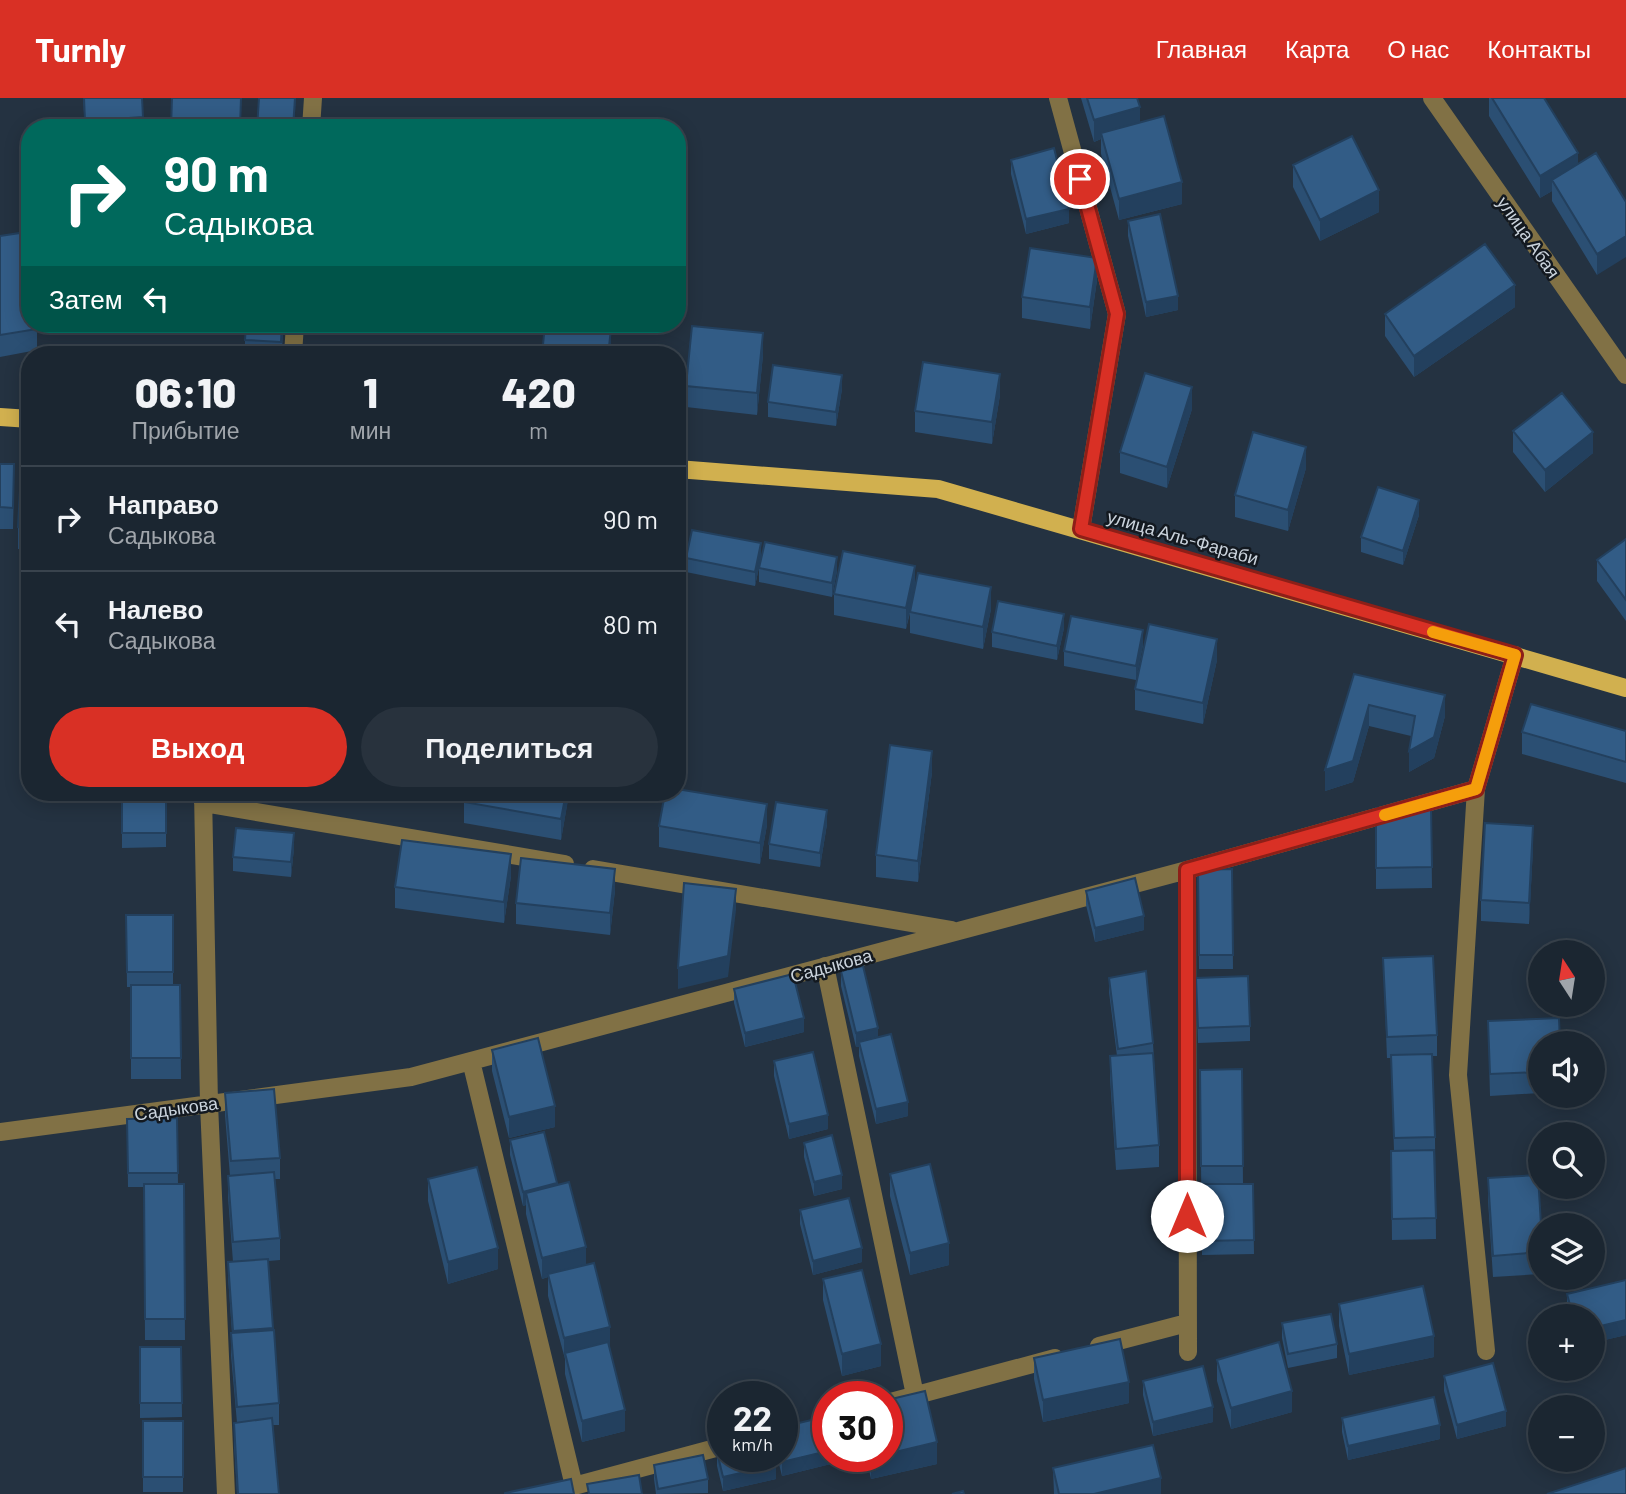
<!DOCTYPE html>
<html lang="ru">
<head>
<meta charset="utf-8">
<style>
	:root { --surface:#1b2631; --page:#28323d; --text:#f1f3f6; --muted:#a0a5ab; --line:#39434d; --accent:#d93025 }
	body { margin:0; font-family:Barlow,sans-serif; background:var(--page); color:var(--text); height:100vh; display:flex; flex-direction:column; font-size:26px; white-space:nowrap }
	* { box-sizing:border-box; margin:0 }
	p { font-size:23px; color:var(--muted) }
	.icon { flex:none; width:38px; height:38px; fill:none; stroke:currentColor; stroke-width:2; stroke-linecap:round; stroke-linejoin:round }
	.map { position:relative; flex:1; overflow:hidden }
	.side { position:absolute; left:21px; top:248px; width:665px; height:455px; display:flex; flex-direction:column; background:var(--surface); border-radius:28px; box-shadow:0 4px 18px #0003,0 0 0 2px var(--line) }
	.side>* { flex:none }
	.top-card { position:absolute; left:21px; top:21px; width:665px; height:214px; border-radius:28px; box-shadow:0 4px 18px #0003,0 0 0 2px var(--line); background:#00695c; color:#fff; overflow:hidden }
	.needle { width:46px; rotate:348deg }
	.buttons { position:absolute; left:1528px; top:842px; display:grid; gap:14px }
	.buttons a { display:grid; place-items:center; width:77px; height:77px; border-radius:50%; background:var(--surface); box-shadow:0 4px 18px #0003,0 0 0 2px var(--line); font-size:35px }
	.speed { position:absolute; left:707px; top:1283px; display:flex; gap:14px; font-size:35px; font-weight:700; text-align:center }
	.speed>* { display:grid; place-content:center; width:91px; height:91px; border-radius:50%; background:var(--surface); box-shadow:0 4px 18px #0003,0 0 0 2px var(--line); line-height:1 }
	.speed small { font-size:18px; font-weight:400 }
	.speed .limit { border:10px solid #d22; background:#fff; color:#111 }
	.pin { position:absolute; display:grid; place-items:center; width:60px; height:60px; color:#fff; margin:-30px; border:4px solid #fff; border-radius:50%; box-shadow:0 2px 7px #0007 }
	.me { position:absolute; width:77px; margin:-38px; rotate:0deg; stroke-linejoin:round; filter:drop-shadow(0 0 5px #0008) }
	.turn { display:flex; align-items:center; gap:24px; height:147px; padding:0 28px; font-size:32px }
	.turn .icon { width:91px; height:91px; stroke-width:2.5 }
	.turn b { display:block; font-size:49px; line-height:60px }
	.then { display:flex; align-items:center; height:66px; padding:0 28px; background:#0003; gap:14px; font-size:26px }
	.eta { display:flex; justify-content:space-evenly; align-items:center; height:119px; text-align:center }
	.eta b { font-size:42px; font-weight:800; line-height:49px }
	.action { display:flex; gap:14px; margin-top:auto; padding:14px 28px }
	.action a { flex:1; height:80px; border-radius:42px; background:var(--accent); color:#fff; font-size:28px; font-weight:800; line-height:80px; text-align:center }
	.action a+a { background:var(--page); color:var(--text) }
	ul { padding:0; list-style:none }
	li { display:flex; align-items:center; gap:21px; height:105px; padding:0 28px; border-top:2px solid var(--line) }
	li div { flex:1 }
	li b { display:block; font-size:26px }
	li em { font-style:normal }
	header { display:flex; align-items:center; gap:42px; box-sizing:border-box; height:98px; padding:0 35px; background:var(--accent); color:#fff }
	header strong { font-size:33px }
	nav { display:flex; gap:38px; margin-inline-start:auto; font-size:24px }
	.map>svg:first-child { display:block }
</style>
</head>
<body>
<header>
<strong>Turnly</strong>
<nav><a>Главная</a><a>Карта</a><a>О нас</a><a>Контакты</a></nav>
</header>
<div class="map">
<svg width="1626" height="1396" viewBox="0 0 1626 1396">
	<rect width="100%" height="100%" fill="#243241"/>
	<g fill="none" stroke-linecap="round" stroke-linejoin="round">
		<path stroke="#817145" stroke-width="18" d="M1058,0l59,216 -36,215
			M1432,0l194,277
			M311,30l2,-30
			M293,257l2,-31
			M1476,691l-18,286 28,276
			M203,695l6,311 17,390
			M203,705l362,61
			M593,771l359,61
			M1187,772l1,482
			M825,868l90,429
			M471,963l103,425 149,-40
			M0,1034l411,-55 776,-207 289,-81 39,-134
			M1099,1248l88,-23
			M887,1305l168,-45"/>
		<path stroke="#d1b04f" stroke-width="18" d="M0,319l30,2
			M677,371l261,20 688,199"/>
	</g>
	<path fill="#2b4f73" d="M83,0h59l1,30h-58z
		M1081,0h56l3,24 42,82 -63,16 -18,-66v-15l-7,3z
		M1489,0h55l34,66 48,38 -29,73 -45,-74v-10l-12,7 -51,-82z
		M1011,62l58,63 -43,11 -15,-60z
		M1293,67l86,47 -59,29 -27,-54z
		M677,109l10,15 -4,45h-6z
		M1128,123l50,89 -32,7 -18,-81z
		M0,138l37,93v21l-37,7z
		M1097,182l-7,49 -68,-11v-21z
		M1515,209l-101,70 -29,-41v-22z
		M283,226l-1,31h-37v-15z
		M763,257l-6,60 -71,-8v-21z
		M842,291l-6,37 -68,-9v-15z
		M1000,297l-8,49 -77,-12v-21z
		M1192,311l-25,79 -47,-15v-21z
		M1513,333l80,22 -48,39 -32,-40z
		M0,366l14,22 -1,43h-13z
		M1306,370l-18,63 -53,-14v-22z
		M30,375v77l-12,-1v-22z
		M1419,417l-16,50 -42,-13v-15z
		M677,428l10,16 -7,32 -3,-1z
		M1626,441v82l-29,-40v-21z
		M686,460h75l-6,28 -69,-14z
		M759,470l78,3 -5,26 -73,-15z
		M915,489l76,22 -8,40 -73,-16v-20l-4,16 -72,-14v-21z
		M1064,530l-7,32 -65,-13v-15z
		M1143,547l-7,35 -72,-14v-15z
		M1217,562l-14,64 -68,-14v-21z
		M1354,576l91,42 -11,42 -25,14 2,-36 -42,-10 -16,56 -28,9z
		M1626,633v52l-104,-29v-22z
		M932,674l-14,110 -42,-5v-22z
		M122,695h44v54l-44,1z
		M569,695l-8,47 -97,-17v-21z
		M1431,709l1,81 -56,1v-81z
		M827,726l-7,43 -51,-8v-15z
		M767,727l-7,39 -101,-17v-21z
		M294,750l-3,29 -58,-6v-14z
		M1533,750l-4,76 -48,-3v-21z
		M1232,771l1,100h-34l-1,-99z
		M511,778l-7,47 -109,-15v-21z
		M615,792l-5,45 -94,-11v-21z
		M1086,793l58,39 -49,12 -9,-37z
		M126,817h47v70h7l1,94h-50v-92h-4z
		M1383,860l54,77v21h-5l3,81 1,102 -44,1 -1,-89h3l-3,-93h-4z
		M841,873l37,66 30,79 -32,8 -17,-68v-9h-3l-15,-61z
		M1109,880l44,65 6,102v22l-43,3 -6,-92v-22h7l-8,-64z
		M1196,880l54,48v15l-52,2z
		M734,891l70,43 -59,15 -11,-44z
		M1488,923l52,22v50l-50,3z
		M492,952l63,77 -46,11 -17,-67z
		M774,963l54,68 -39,10 -15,-63z
		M1242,971l1,115h10l1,70 -52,1 -2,-185z
		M225,995l55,65v21h-5l5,59v22l-12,1 11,142v22h-6l6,69h-42l-3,-50v-21h3l-6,-68 1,-22 -4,-56v-15h5l-5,-65v-21h2l-5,-61z
		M177,1020l1,66h6l1,156h-40l-1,-153h-16l-1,-68z
		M510,1042l47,45 29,80 24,83 15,83 -43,11 -17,-68v-15l-17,-63v-19l-6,2 -16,-65v-9l-3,1 -13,-51z
		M804,1045l38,46 -28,7 -10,-39z
		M890,1076l59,91 -39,10 -20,-79z
		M1488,1080l52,47v49l-47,3 -5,-77z
		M428,1081l70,90 -50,15 -20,-83z
		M800,1112l62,52 -49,13 -13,-51z
		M823,1181l58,87 -39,10 -19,-76z
		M1626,1182v55l-34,8v-27h-23l-2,-8v-14z
		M1339,1206l95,53 -85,18 -10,-49z
		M1282,1225l55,21v14l-49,10 -6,-30z
		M140,1249h41l1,70 -42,1z
		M1034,1260l95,45 -86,19 -9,-43z
		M1217,1262l75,52 -61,17 -14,-48z
		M1444,1278l62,50 -49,13 -13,-48z
		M1143,1283l70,41 -60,14 -10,-41z
		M1342,1320l98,21 -92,21 -6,-28z
		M143,1323h40v71h-40z
		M717,1354l59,27 -53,12 -6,-25z
		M777,1358h70v4l-65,16z
		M866,1358h21l50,8 -66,15z
		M654,1367l54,14v14l-52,1 -2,-15z
		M1053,1370l108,26h-107z"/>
	<path fill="#23405e" d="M295,0h1l-2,30h-1z
		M1140,9v21l-39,5v6l-7,3v-22z
		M1578,55v22l-26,5v11l-12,7v-22z
		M1182,84v22l-63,16v-21z
		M1379,92v22l-59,29v-21z
		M687,109v15l-4,45v-14z
		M1069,111v14l-43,11v-15z
		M1626,138v21l-29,18v-21z
		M1097,160v22l-7,49v-22z
		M1515,187v22l-101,70v-21z
		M1178,198v14l-32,7v-15z
		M611,231v21l-1,5h-2z
		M763,235v22l-6,60v-22z
		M1000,276v21l-8,49v-22z
		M842,277v14l-6,37v-14z
		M1192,289v22l-25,79v-21z
		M1593,334v21l-48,39v-22z
		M1306,349v21l-18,63v-21z
		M1419,402v15l-16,50v-14z
		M687,429v15l-7,32v-15z
		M761,445v15l-6,28v-14z
		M837,459v14l-5,26v-14z
		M915,468v21l-9,42v-21z
		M991,489v22l-8,40v-22z
		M1064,516v14l-7,32v-14z
		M1143,532v15l-7,35v-14z
		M1217,541v21l-14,64v-21z
		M1445,597v21l-11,42 -25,14v-21z
		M1369,607v21l-16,56 -28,9v-21z
		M932,653v21l-14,110v-21z
		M566,695h3v2l-8,45v-21z
		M767,706v21l-7,39v-21z
		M827,712v14l-7,43v-14z
		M1533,728v22l-4,76v-21z
		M294,735v15l-3,29v-15z
		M511,756v22l-7,47v-21z
		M615,771v21l-5,45v-22z
		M736,791v21l-8,67 -50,12v-21z
		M1144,818v14l-49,12v-14z
		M804,920v14l-59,15v-14z
		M878,930v14h-19v5h-3v-14z
		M908,1004v14l-32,8v-15z
		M555,1008v21l-46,11v-21z
		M828,1017v14l-39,10v-15z
		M842,1077v14l-28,7v-14z
		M557,1085v14l-31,-4v12l-3,1v-14z
		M949,1145v22l-39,10v-22z
		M586,1149v21l-38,6v3l-6,2v-21z
		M498,1150v21l-50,15v-22z
		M862,1150v14l-49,13v-14z
		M1626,1222v15l-34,8v-15z
		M610,1229v21l-45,5 -1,6v-21z
		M1434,1238v21l-85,18v-21z
		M881,1246v22l-39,10v-22z
		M1129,1284v21l-86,19v-22z
		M1292,1293v21l-61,17v-21z
		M1213,1309v15l-60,14v-14z
		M625,1312v21l-43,11v-21z
		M1506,1313v15l-49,13v-14z
		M1440,1327v14l-92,21v-14z
		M937,1344v22l-66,15v-21l9,-2h7v-2z
		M828,1353v5h19v4l-65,16v-14z
		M776,1367v14l-53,12v-14z
		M1161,1380v16h-67z"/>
	<path fill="#325c86" stroke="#23405e" stroke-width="2" d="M84,0h58l1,19 -58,4z
		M172,0h69l-1,30h-69z
		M259,0h36l-2,30h-36z
		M1087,0h50l3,9 -46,13z
		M1492,0h52l34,55 -38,23z
		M1164,18l18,66 -63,17 -18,-66z
		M1352,38l27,54 -59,30 -27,-55z
		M1054,50l15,61 -43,10 -15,-59z
		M1596,55l30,49v34l-29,18 -45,-74z
		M677,109h10l-4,46h-6z
		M1160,116l18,82 -32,6 -18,-81z
		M20,135l10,56v35h6l1,5 -37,6v-99z
		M1485,146l30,41 -101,71 -29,-42z
		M1030,150l67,10 -7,49 -68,-10z
		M246,226h36l-1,18 -36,-2z
		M545,226l66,5 -3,26h-66z
		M692,228l71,7 -6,60 -71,-7z
		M923,264l77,12 -8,48 -77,-11z
		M773,267l69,10 -6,37 -68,-10z
		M1145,275l47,14 -25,80 -47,-15z
		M1562,295l31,39 -48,38 -32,-39z
		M1253,334l53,15 -18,63 -53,-15z
		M0,366h14l-1,44 -13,-1z
		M21,374l9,1v55l-12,-1z
		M1378,389l41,13 -16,51 -42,-14z
		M677,428l10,1 -7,32h-3z
		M692,432l69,13 -6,29 -69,-14z
		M1626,441v61l-29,-40z
		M765,444l72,15 -5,26 -73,-15z
		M843,453l72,15 -9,42 -72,-14z
		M918,475l73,14 -8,40 -73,-15z
		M998,503l66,13 -7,32 -65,-14z
		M1071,518l72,14 -7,36 -72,-15z
		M1149,526l68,15 -14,64 -68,-14z
		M1354,576l91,21 -11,42 -25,14 6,-35 -46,-11 -16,56 -28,9z
		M1531,606l95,27v31l-104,-30z
		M890,647l42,6 -14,110 -42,-6z
		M677,691l90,15 -7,39 -101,-17 6,-33h12z
		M122,695h44v40h-44z
		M465,695h101l-5,26 -97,-17z
		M776,704l51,8 -7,43 -51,-9z
		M1431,709l1,60 -56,1v-60z
		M1485,725l48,3 -4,77 -48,-3z
		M236,730l58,5 -3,29 -58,-5z
		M402,742l109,14 -7,48 -109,-15z
		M521,760l94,11 -5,44 -94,-10z
		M1232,771l1,86h-34l-1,-85z
		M1135,780l9,38 -49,12 -9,-37z
		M684,785l52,6 -8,67 -50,12z
		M126,817h47v57h-46z
		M1433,858l4,79 -50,2 -4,-79z
		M863,868l15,62 -22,5 -15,-62z
		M1146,873l7,72 -35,6 -9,-71z
		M793,876l11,44 -59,15 -11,-44z
		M1248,878l2,50 -52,2 -2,-50z
		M131,887h49l1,73h-50z
		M1559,920l1,25h-20v29l-50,2 -2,-53z
		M891,936l17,68 -32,7 -17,-67z
		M538,940l17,68 -46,11 -17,-67z
		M813,954l15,63 -39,9 -15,-63z
		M1153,955l6,92 -43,4 -6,-93z
		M1432,956l3,83 -41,1 -3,-83z
		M1242,971l1,97h-42l-1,-96z
		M274,991l6,69 -49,3 -6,-68z
		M177,1020l1,55h-50l-1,-54z
		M544,1034l13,51 -34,9 -13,-52z
		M832,1037l10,40 -28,7 -10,-39z
		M1434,1052l2,68 -44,1 -1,-68z
		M930,1066l19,79 -39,10 -20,-79z
		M477,1069l21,81 -50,14 -20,-83z
		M274,1074l6,66 -47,4 -5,-66z
		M1538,1077l3,50h-1v27l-47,4 -5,-78z
		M569,1084l17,65 -44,11 -16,-65z
		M144,1086h40l1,135h-40z
		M1202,1086h51l1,56 -52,1z
		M849,1100l13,50 -49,13 -13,-51z
		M268,1161l5,69 -40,3 -5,-69z
		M594,1165l16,64 -46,11 -16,-64z
		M862,1172l19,74 -39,10 -19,-75z
		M1626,1182v40l-34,8v-12h-19l-6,-22z
		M1423,1188l11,50 -85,18 -10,-50z
		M1331,1216l6,30 -49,10 -6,-31z
		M274,1232l5,73 -42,4 -6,-74z
		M1120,1241l9,43 -86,18 -9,-42z
		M608,1244l17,68 -43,11 -17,-68z
		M1279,1244l13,49 -61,17 -14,-48z
		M140,1249h41l1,56h-42z
		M1493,1265l13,48 -49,14 -13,-49z
		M1203,1268l10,41 -60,15 -10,-41z
		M925,1293l12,51 -50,12v-54z
		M1434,1299l6,28 -92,21 -6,-28z
		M828,1318v35l-46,11 -1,-6h1v-29z
		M272,1320l7,76h-41l-4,-71z
		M143,1323h40v56h-40z
		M1153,1347l8,33 -67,16h-35l-6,-26z
		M723,1353v5h51l2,9 -53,12 -6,-25z
		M703,1357l5,24 -50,10 -4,-24z
		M1626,1370v26h-79z
		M639,1377l3,19h-53l-2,-10z
		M571,1381l3,15h-69v-1z
		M963,1393l1,3h-12z"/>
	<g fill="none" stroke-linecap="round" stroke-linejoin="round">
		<g stroke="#8d1f18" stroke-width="18">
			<path id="route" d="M1080,81l37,135 -36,215 434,126 -39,134 -289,81v346"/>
		</g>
		<use href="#route" stroke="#d93025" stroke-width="12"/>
		<path stroke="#f59e0b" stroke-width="12" d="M1385,717l91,-26 39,-134 -82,-23"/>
	</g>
	<g text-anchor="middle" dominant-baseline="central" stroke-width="5" stroke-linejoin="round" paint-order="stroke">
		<g font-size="18" fill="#cad3dc" stroke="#131920">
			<text transform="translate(1529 139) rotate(55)">улица Абая</text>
			<text transform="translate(1183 439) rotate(16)">улица Аль-Фараби</text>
			<text transform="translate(831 867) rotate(-15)">Садыкова</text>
			<text transform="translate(176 1010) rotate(-8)">Садыкова</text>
		</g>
	</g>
</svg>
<div class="buttons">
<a><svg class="needle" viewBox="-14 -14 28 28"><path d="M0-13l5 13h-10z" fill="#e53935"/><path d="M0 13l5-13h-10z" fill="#a0a5ab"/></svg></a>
<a><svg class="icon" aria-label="sound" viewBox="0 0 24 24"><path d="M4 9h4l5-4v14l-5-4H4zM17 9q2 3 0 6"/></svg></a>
<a><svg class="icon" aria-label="search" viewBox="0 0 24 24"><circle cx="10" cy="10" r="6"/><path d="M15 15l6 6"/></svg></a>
<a><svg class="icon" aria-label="layers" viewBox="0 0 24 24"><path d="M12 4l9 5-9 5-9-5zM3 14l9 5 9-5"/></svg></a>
<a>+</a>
<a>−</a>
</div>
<div class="speed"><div>22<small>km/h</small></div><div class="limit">30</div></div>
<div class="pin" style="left:1080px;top:81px;background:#d93025"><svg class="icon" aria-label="arrive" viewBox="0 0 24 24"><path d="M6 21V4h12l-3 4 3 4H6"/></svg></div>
<svg class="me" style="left:1187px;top:1118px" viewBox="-20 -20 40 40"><circle r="19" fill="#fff"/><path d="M0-13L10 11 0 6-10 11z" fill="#d93025"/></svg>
<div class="top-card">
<div class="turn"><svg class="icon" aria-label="right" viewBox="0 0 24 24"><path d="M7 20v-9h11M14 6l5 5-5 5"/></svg><div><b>90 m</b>Садыкова</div></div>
<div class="then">Затем<svg class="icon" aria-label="left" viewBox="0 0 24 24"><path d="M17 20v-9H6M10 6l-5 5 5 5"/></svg></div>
</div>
<section class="side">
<div class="eta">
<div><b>06:10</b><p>Прибытие</p></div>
<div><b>1</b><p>мин</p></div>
<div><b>420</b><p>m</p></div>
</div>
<ul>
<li><svg class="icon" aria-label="right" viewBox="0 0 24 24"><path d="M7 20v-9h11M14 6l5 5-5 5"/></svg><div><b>Направо</b><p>Садыкова</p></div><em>90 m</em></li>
<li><svg class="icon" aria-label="left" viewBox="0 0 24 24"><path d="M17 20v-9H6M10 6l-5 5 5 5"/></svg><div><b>Налево</b><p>Садыкова</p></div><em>80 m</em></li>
</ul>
<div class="action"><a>Выход</a><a>Поделиться</a></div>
</section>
</div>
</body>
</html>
